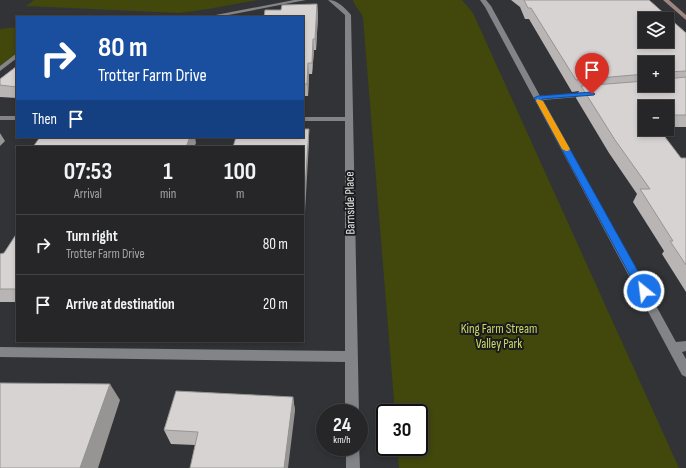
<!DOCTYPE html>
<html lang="en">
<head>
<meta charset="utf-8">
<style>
	:root { --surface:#262628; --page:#2e2e30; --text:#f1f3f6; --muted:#a4a5a8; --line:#424345 }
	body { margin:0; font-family:"Sofia Sans Condensed",sans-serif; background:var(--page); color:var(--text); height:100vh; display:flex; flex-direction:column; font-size:15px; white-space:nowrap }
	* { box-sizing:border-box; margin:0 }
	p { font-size:13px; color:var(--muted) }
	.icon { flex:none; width:22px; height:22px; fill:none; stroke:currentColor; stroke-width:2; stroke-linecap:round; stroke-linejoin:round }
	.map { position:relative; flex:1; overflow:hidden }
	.details { position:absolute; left:16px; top:146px; width:288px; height:196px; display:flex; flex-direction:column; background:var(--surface); border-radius:0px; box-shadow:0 2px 6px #0003,0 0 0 1px var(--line) }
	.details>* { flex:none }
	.hud { position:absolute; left:16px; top:16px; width:288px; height:122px; border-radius:0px; box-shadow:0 2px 6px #0003,0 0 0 1px var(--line); background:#1a4fa0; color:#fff; overflow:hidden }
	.fabs { position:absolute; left:638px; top:12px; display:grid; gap:8px }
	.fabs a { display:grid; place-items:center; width:36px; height:36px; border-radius:0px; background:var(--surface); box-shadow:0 2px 6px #0003,0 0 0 1px var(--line); font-size:20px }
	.speed { position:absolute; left:316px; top:404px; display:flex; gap:8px; font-size:20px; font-weight:700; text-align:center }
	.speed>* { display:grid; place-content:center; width:52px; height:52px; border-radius:50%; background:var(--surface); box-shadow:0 2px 6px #0003,0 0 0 1px var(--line); line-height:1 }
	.speed small { font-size:10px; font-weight:400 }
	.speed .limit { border:2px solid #111; border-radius:6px; background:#fff; color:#111 }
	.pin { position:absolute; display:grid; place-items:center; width:34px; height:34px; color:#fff; margin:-41px -17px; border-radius:50% 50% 50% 0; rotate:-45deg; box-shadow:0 0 4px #0007 }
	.pin .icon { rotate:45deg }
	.me { position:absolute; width:44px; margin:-22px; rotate:331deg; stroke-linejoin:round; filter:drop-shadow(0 0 3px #0008) }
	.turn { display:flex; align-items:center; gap:14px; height:84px; padding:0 16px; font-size:18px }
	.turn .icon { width:52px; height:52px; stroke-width:2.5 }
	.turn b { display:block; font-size:28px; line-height:34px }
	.then { display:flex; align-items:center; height:38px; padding:0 16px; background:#0003; gap:8px; font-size:15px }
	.eta { display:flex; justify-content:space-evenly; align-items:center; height:68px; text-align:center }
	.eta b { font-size:24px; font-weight:700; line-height:28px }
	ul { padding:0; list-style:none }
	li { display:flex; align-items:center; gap:12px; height:60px; padding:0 16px; border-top:1px solid var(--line) }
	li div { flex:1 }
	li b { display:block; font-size:15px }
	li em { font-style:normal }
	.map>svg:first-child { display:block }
</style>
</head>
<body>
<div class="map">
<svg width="686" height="468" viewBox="0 0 686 468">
	<rect width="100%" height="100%" fill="#323336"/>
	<path fill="#42470c" d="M34,0h223l-49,9 -29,4 -153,-7z
		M353,0h109l11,13 206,455h-280l-2,-21h22v-34h-24l-32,-395c-2,-7 -9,-12 -10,-18z
		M17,27v28l-17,14v-40z"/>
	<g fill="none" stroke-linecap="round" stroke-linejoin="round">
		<path fill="#838488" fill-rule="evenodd" d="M294,0h12l-88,17h-13z
			M328,0c10,0 17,8 23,15l8,398h-14v-51l-345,-5v-10l345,4v-230h-42v-4h42v-102z
			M480,0h6l5,6 49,90 50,-4 4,2 -4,2 -47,4 133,242 10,-1v10l-4,1 4,7v18l-4,-2 -197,-368z
			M77,15h29l3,2h-35z
			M17,53v5l-17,13v-5z
			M0,116h17v4h-17z
			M359,444l1,24h-14v-21h13z"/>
		<path fill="#9c867f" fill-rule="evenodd" d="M663,0h6l17,15v5z"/>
	</g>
	<path fill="#bab5b5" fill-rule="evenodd" d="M511,0h138l37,33v94h-19v-20h-22v22l36,29h5v134l-24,-38 2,-3 -31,-49 4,-8 -28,-41 -33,-55 3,-7 -7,1 -43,-73h-4l-5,-12zM645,63h22v22h-22z
		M317,4l1,11 -2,35h-2l-2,24h-3l-1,22h-5v-79l-22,-7z
		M17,66v32l-17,-1v-18z
		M17,233v69h-17v-48l4,-1z
		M293,397l2,14 -100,34 -24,-1 -7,-14z"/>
	<path fill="#979494" d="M317,4l1,11 -2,35 -1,-11z
		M313,39l1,11 -2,24v-11z
		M308,63l1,11 -1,22 -1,-12z
		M309,129v13l-6,105v-29z
		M0,133l5,8 -5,5z
		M190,137h5l1,6 -2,4h-8z
		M110,384l10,16 -22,68h-18z
		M293,397l2,14 -7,57h-4z"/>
	<path fill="#d8d3d3" stroke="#979494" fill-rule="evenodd" d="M524,0h125l37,33v38l-19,1v-9h-22v11l-69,6 -45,-72h-3zM645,19h22v22h-22z
		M317,4l-2,35h-2l-1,24h-4l-1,21h-4v-67h-39l1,-7h16l1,-5z
		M225,15v2h-20z
		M17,66v21l-17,-2v-6z
		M686,77v38h-19v-8h-22v22h14l22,29h5v107l-16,-24h3l-33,-52h10l-35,-49 -34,-54 64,-5v4h22v-6z
		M303,129h6l-6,89v-71h-70l3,-10h67z
		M40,137h150l-4,10h-153z
		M17,233v56h-17v-35l4,-1z
		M0,383l110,1 -30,84h-80z
		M176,391l117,6 -9,71h-94l8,-36 -34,-2z"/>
	<path fill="#1a73e8" stroke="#114b97" d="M592,92l3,2 -1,1 -52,4 107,192 -2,3h-7l-106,-196 4,-2z"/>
	<path fill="#f59e0b" d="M537,99l6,2 27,48 -2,2h-2l-4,-2 -26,-48z"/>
	<g text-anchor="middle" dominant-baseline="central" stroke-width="4" stroke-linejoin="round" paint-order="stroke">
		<g font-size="13" fill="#e5e5e7" stroke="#1a1b1c">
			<text transform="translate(350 203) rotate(-91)">Barnside Place</text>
		</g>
		<g font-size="13" fill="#ced966" stroke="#1a1b1c">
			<text x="499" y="329">King Farm Stream<tspan x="499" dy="15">Valley Park</tspan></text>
		</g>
	</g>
</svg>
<div class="fabs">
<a><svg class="icon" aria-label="layers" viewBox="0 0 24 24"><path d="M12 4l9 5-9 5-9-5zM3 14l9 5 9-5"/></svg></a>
<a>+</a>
<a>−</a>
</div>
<div class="speed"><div>24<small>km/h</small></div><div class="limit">30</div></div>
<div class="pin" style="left:592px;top:94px;background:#d93025"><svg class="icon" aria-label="arrive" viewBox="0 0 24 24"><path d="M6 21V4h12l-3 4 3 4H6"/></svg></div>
<svg class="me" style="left:644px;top:291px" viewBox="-20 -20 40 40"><circle r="17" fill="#1a73e8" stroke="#fff" stroke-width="3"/><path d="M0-11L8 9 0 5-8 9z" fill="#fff"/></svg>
<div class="hud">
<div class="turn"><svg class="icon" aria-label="right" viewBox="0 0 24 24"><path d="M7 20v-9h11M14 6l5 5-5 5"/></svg><div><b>80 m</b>Trotter Farm Drive</div></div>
<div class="then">Then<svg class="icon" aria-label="arrive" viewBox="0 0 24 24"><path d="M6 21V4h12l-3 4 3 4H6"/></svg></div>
</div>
<section class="details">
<div class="eta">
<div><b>07:53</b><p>Arrival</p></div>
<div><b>1</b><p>min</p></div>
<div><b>100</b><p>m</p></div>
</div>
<ul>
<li><svg class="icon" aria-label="right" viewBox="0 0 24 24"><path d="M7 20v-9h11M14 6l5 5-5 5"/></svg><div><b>Turn right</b><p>Trotter Farm Drive</p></div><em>80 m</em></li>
<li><svg class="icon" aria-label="arrive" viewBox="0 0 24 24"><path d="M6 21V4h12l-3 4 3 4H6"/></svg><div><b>Arrive at destination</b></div><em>20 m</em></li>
</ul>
</section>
</div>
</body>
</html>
